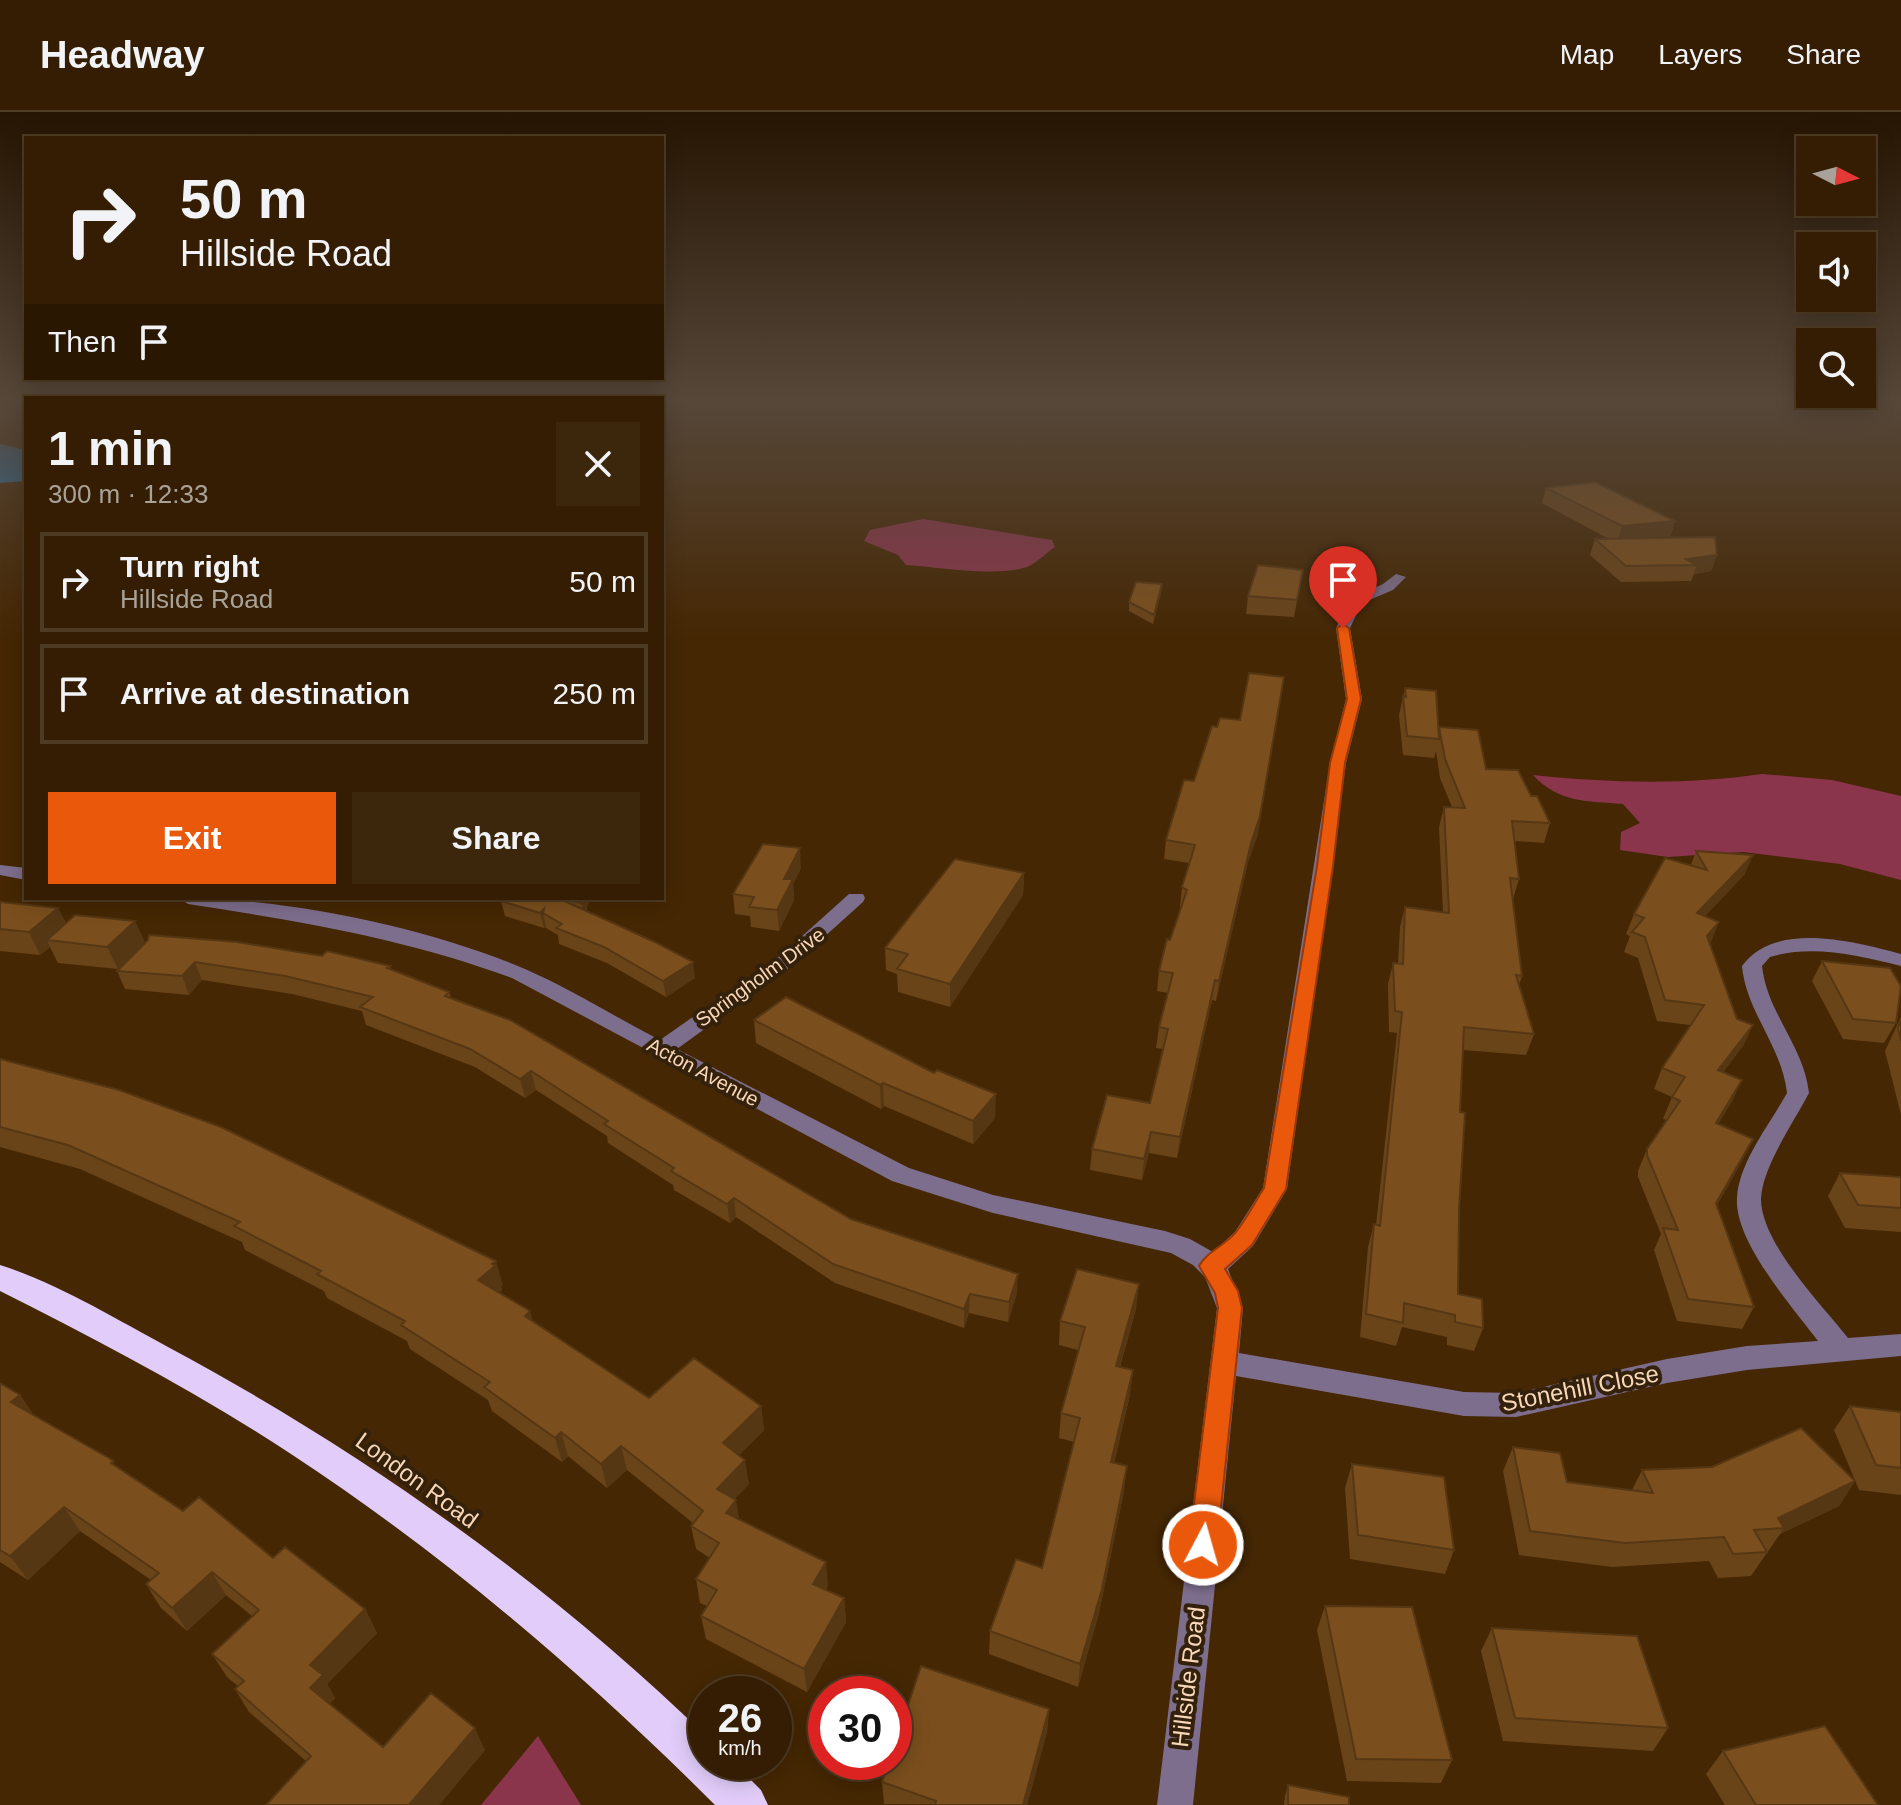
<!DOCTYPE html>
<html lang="en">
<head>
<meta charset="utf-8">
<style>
	:root { --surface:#341d02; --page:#3c260c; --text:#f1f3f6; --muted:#a9a299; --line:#4e3b24; --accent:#ea580c }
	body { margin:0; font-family:Helvetica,sans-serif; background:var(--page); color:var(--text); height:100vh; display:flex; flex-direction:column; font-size:30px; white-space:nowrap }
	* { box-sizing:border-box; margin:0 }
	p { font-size:26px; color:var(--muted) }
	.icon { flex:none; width:44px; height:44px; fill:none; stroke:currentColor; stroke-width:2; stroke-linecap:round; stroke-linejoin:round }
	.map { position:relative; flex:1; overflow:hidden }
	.details { position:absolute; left:24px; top:284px; width:640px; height:504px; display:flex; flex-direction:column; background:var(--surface); border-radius:0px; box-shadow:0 4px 20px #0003,0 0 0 2px var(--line) }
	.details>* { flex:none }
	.top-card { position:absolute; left:24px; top:24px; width:640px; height:244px; border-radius:0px; box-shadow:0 4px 20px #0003,0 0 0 2px var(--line); background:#341d02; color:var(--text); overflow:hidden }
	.needle { width:52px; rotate:96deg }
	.fabs { position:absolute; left:1796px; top:24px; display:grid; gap:16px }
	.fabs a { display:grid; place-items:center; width:80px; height:80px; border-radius:0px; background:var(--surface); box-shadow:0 4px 20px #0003,0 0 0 2px var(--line); font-size:40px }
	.speed { position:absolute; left:688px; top:1564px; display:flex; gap:16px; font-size:40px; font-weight:700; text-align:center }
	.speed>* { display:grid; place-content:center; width:104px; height:104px; border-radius:50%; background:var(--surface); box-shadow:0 4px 20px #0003,0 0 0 2px var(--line); line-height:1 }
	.speed small { font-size:20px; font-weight:400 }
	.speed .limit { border:12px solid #d22; background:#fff; color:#111 }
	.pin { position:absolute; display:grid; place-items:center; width:68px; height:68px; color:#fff; margin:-82px -34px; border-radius:50% 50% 50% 0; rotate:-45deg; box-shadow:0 0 8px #0007 }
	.pin .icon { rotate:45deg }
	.me { position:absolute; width:88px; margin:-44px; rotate:6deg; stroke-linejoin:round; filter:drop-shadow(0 0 6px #0008) }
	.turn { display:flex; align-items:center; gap:28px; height:168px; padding:0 24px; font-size:36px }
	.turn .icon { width:104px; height:104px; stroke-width:2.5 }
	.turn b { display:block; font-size:56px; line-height:68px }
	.then { display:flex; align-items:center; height:76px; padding:0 24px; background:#0003; gap:16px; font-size:30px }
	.round { display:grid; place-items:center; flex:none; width:84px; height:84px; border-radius:0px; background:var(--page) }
	.summary { display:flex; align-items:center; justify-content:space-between; height:136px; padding:0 24px }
	h1 { font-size:48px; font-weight:600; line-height:60px }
	.action { display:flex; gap:16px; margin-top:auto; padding:16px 24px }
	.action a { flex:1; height:92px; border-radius:0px; background:var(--accent); color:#fff; font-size:32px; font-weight:600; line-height:92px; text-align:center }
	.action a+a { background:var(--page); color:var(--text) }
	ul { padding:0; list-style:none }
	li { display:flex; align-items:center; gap:24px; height:100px; margin:0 16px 12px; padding:0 8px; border:4px solid var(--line); border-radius:0px }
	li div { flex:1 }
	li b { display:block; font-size:30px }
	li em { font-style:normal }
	header { display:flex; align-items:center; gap:48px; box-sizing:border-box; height:112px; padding:0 40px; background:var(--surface); border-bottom:2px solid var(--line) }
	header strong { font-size:38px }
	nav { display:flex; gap:44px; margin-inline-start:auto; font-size:28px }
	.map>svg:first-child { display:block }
</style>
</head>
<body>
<header>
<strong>Headway</strong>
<nav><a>Map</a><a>Layers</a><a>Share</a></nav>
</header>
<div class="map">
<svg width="1901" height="1693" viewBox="0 0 1901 1693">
	<rect width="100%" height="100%" fill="#452703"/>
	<path fill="#8b354d" d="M923,407l129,21 3,7c-8,5 -17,15 -26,19 -28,12 -91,1 -123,-1l-8,-10 -34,-14 6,-11z
		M1762,662l70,6 69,16v84l-61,-16 -97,-12 -75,5 -48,-7 1,-18 19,-9 -17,-19c-36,-3 -64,-1 -90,-29 74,8 154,10 229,-1z
		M538,1624l43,69h-100z"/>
	<path fill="#2673af" d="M0,332l26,6v31l-26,2z"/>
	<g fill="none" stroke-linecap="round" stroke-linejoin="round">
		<path fill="#7d6e8d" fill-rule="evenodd" d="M1396,462l10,3 -13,13 -31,13 -12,25 12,71 -16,64 -59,426 -34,57 -25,23 15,39 -4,45 225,39 52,1 151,-34 80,-13 71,-5c-25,-33 -84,-100 -81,-143 2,-36 33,-74 50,-105 -5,-47 -41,-81 -45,-127 33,-46 113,-24 159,-12v12c-41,-10 -89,-22 -131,-9l-8,9c5,47 42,80 47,127 -15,29 -47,74 -48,106 0,44 61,106 87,139l53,-4v22l-154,14 -80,13 -151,34 -52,-1 -228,-40 -43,429h-36l60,-497 -12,-31 -12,-12 -22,-12 -178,-40 -101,-32 -380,-203c-105,-39 -213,-57 -324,-74l-9,-6c106,0 247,29 346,71 46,20 90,48 135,71l120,-84 69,-62h14l2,4 -2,4 -69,62 -117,85 232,119 84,27 172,36 25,8 23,13 22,-20 28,-44 67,-425 16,-64 -10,-71 16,-30 31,-14z
			M0,753l26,3v12l-26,-5z"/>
		<path fill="#e2cdfa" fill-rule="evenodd" d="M0,1153c57,18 116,54 168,82 196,105 379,235 538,389v26h27l28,28 7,15h-53c-130,-130 -270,-250 -424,-351 -93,-61 -191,-113 -291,-163z"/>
	</g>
	<path fill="#6a4419" d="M1546,376l129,33 -5,17 47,17 -6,16 -17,3 -3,7 -70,1 -31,-27 5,-16h14l-67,-36z
		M1303,458l-9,47 -48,-3 2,-18z
		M1161,481l-8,31 -24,-13v-9z
		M1405,576l33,44 1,-5 47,42 45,27 19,27 -6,20 -29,-2 4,38 -6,20 9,77 -3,9 15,49 -8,21 -63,-5 -3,62 -2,182 25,34 -9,23 -27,-6v-8l-45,-10 -6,19 -36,-9 8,-90 6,-23 2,1 21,-192 -8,-1 -1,-48 5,-21h5l2,-36 5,-20 38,5 -4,-85 5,-20h8l-12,-29 -4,-27 -2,7 -31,-3 -4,-40z
		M1258,722l-10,28 -32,139 -4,-1 -35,158 -28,-5 -7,27 -52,-10 2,-21 58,-46 13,-54 -7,-1 3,-21 9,-34 -11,-2 2,-20 22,-64 -1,-1 2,-19 7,-24 -25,-4 2,-19z
		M1696,739l49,23 -40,42 6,26 -2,2 28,75 16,6 -10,21 -20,26 19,8 -10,21 -14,23 35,15 -11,22 -25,44 37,102 -12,22 -65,-8 -23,-71 7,-16 -23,-57v-6l9,-22 20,-29 -4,-1 9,-22 -18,-8 8,-21 28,-43 -33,-4 -19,-63 -14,-6 6,-16 -4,-2 8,-20 57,-49z
		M801,756l-8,16 1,16 -15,31 -28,-4 -1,-11 -15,-2 -2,-20z
		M1024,761l-1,22 -73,112 -52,-15 -1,-18 -11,-4 -1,-22z
		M590,786l-4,13 109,67 -29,19 -59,-34 -48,-19 -1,-9 -12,-7v-1l-2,1 -39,-12 -4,-15z
		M0,790l58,6 8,15 69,-2 10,22 177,13 68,10 1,4 58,22 2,6 400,221 166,74 -9,29 -39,-9 -5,15 -129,-45 -99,-66 -6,6 -56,-33 -1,-5 -65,-42 -1,-7 -71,-46 -11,8 -50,-31 -109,-42 -4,-14 -70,-17 -90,-14 -13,15 -64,-6 -8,-18 25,-25 -24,23 -60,-6 -8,-16 -10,8 -40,-4z
		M1822,849l74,62 -12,20 -41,-4 -31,-58z
		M1901,905v98l-16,-64z
		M754,908l241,98 -22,26 -89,-38 -3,3 -125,-66z
		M0,947l503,226 -2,1 1,4 -3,3 34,28 116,77 112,8 3,24 -25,25 10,29 -15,15 5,21 89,65 -2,5 18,8 2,24 -39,70 -101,-53 -5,-23 6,-10 -7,-3 -4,-24 14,-21 -14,-9 -5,-23 2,-3 -66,-53 -20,18 -39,-32 -6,6 -70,-51 -4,-11 -78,-51 -3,-8 -80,-43 -3,-7 -79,-41 -3,-8 -162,-73 -80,-22z
		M1840,1061l61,4v55l-56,-4 -17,-32z
		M1136,1197l-16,58 10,28 -16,68 10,28 -25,122 -21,74 -89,-33 1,-23 52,-63 32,-126 -15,-4 2,-25 17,-63 -19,-5 1,-24z
		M0,1271l20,12 13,19 150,97 90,47 92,51 12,24 -50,51 8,14 -6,6 54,43 102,3 -46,55h-173l40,-44 -57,-49 -14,-23 3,-3 -11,-9 -15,-23 40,-38 -26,-21 -39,36 -26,-23 -15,-24 5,-4 -71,-49 -52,49 -28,-18z
		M1850,1294l51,6v83l-42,-5 -25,-60z
		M1513,1335l54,35 65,8 10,-20 213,11 -16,25 -59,28 -29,42 -33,2 -9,-17 -97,6 -93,-12 -16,-84z
		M1352,1352l102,86 -9,24 -95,-15 -5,-71z
		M1325,1494l127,154 -11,23 -94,-2 -30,-151z
		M1492,1516l176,100 -15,23 -150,-10 -22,-90z
		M1049,1597l-2,23 -20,73 -143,-1 -2,-22z
		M1723,1639l155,54h-153l-19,-31z
		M1288,1673l61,20h-65l1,-9z"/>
	<path fill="#563714" d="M26,290v17l-26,5v-17z
		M1675,409l-5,17 -53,5 5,-17z
		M1717,443l-6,16 -17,3 3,-9 -11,-6z
		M1162,472l-1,9 -8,31 1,-9z
		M1284,565l-26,157 -10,28 -32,139 3,-20z
		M800,736l1,20 -8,16 1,16 -15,31 -2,-21 7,-31z
		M1753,743l-8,19 -56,59 8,-20z
		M1024,761l-1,22 -73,112v-23z
		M583,786h7l-6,20 -3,-15z
		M58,796l11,22 -22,10 3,7 -10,8 -11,-23z
		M544,797l-1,4 3,14 -2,1 -4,-15z
		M135,809l10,22 -27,26 -11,-22z
		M1719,810l-8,20 -13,14 9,-20z
		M195,850l7,18 -13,15 -7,-19z
		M693,850l2,16 -29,19 -3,-16z
		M1215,868l-3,20 -35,158 3,-21z
		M1753,913l-10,21 -35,45 10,-21z
		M531,959l5,19 -11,8 -5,-19z
		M1742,968l-10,21 -26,44 10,-22z
		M883,971l1,23 -3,3 -1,-24z
		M996,982l-1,24 -22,26v-23z
		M1151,1020l-2,21 -7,27 2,-21z
		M1753,1027l-11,22 -36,64 10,-22z
		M734,1086l2,19 -6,6 -3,-19z
		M496,1149l7,24 -2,1 1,4 -17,14 -7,-24z
		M1018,1162l-1,19 -9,29 1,-20z
		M1139,1172l-3,25 -23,81 3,-24z
		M970,1182l-1,19 -5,15v-19z
		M530,1199l7,24 -12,-19z
		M1133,1258l-3,25 -22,92 3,-25z
		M20,1283l16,24 -25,-17z
		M761,1294l3,24 -37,37 -4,-24z
		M561,1320l7,24 -6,6 -7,-24z
		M621,1334l6,24 -20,18 -6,-24z
		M745,1348l4,24 -28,28 -4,-23z
		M1127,1354l-3,25 -25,122 -21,74 2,-23z
		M1855,1369l-16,25 -59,28 4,-6 -6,-10z
		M736,1388l4,24 -14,-11z
		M64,1395l16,24 -52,49 -18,-24z
		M826,1450l2,23 -12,22 -3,-23z
		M212,1460l14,23 -39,36 -15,-23z
		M844,1486l2,24 -39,70 -3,-23z
		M365,1497l12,24 -50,51 8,14 -12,13 -13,-23v-23z
		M1049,1597l-2,23 -20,73h-4z
		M475,1616l10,22 -46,55h-30z"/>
	<path fill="#7b4f1d" stroke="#563714" stroke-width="2" d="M0,290h26l-26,5z
		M1595,370l80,39 -53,5 -76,-38z
		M1715,425l2,18 -31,4 11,6 -71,1 -31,-27z
		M1258,453l45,5 -6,30 -49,-4z
		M1136,470l26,2 -8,31 -25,-13z
		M1249,561l35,4 -24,139 -9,27 -32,138 -4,-1 -35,157 -29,-5 -7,27 -52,-10 15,-54 43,8 18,-74 -9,-2 14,-54 -14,-2 8,-32 3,1 17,-50 -5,-3 13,-42 -29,-5 18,-60 10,1 18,-55 5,1 3,-9 20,2z
		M1405,576l31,3 3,48 -32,-3 -4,-40 3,1z
		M1439,615l39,3 8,39 32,1 13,26h6l13,27 -38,-2 7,58 -9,-1 12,98 -6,-1 18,59 -70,-7 -4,85 5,1 -6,96 -1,85 24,5 1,29 -28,-6v-7l-51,-12 -1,20 -37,-9 8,-90 6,2 22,-214 -7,-1 -2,-48 10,1 2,-57 44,6 -5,-106 21,1 -20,-49z
		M763,732l37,4 -16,31h9l-16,31 -28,-3 5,-10 -21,-3z
		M1696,739l57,4 -56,58 22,9 -12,14 30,83 16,6 -35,45 24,10 -26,43 37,16 -37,64 38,104 -66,-8 -25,-71 15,2 -31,-75v-6l33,-48 -8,-4 13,-20 -23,-9 42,-63 -39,-5 -20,-63 -13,-5 12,-14 -10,-4 31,-56 42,12z
		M955,747l69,14 -74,111 -53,-15 11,-15 -23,-6z
		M504,786h79l-2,5 -23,-5 99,45 36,19 -30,19 -59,-34 -48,-19 6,-4 -19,-11 1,-4 -4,4 -39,-12z
		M0,790l58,6 -29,24 -29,-3z
		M75,803l60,6 -28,26 -60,-7z
		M149,823l88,7 85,14 5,-5 63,15 -3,2 62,24 -4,4 65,24 341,199 167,55 -9,28 -39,-8 -6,15 -131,-45 -99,-66 -7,6 -56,-33 3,-3 -70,-44 4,-3 -77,-50 -11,8 -50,-30 -110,-42 13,-10 -88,-21 -90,-14 -13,14 -65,-5 31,-31z
		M1822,849l68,7 11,18 -5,37 -43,-4z
		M786,885l148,76 3,-3 59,24 -23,27 -90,-38 -3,2 -126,-65z
		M1901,908v21l-3,-13z
		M0,947l119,31 102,37 275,134 -4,3 3,2 -17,14 52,31 -5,5 124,82 45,-40 67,48 -38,37 22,17 -28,29 19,11 -10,13 100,49 -13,22 31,14 -40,71 -103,-53 16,-26 -21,-11 23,-36 -28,-17 12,-15 -82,-65 -20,18 -40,-32 -6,6 -71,-51 6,-5 -89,-57 4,-4 -88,-47 4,-3 -87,-45 6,-4 -172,-77 -68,-18z
		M1840,1061l61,4v31l-43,-3z
		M1077,1157l62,15 -23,82 17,4 -22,92 16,4 -25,123 -22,75 -90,-33 26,-72 26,9 38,-150 -19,-5 24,-86 -25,-6z
		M0,1271l20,12 -9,7 103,59 -3,2 72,48 16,-14 74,61 12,-11 80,62 -55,56 13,10 -13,13 73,59 48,-54 44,35 -66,77h-143l45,-49 -76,-67 9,-8 -32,-27 47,-44 -47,-38 -40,36 -26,-24 13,-11 -95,-66 -54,49 -10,-6z
		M1850,1294l51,6v56l-25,-3z
		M1801,1316l54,53 -77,37 6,10 -30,2 13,22 -34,2 -9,-17 -99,6 -95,-12 -17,-84 47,6 7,29 86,11 -11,-23 70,-3z
		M1352,1352l92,13 10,73 -96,-15z
		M1325,1494l87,1 40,153 -96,-1z
		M1492,1516l145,8 31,92 -153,-10z
		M921,1554l128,43 -26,96h-88l1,-4 -54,-19 7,-20h5v-15z
		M1825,1614l53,79h-122l-33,-54z
		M1288,1673l61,12v8h-61z"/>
	<linearGradient id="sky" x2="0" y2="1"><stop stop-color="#261502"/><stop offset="0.55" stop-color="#564739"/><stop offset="1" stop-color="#564739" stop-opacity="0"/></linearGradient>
	<rect width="1901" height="527" fill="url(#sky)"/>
	<path fill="#ea580c" stroke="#983908" stroke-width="2" d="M1343,512l6,4 12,71 -16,64 -12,103 -47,323 -34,56 -27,24 13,22 4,17 -25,237 -4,9 -10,4 -10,-4 -4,-9 29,-237 -3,-15 -16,-27c7,-14 27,-21 37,-34 11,-14 19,-30 28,-44l53,-322 13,-103 17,-64 -10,-71z"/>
	<g text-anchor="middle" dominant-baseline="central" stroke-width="8" stroke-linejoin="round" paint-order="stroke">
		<g font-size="20" fill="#f7d7b8" stroke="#34210c">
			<text transform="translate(760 865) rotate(-36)">Springholm Drive</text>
			<text transform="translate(703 960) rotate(28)">Acton Avenue</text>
		</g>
		<g font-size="24" fill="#f7d7b8" stroke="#34210c">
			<text transform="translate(1580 1276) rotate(-11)">Stonehill Close</text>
			<text transform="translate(417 1368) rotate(36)">London Road</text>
			<text transform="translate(1188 1565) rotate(-83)">Hillside Road</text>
		</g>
	</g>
</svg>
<div class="fabs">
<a><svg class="needle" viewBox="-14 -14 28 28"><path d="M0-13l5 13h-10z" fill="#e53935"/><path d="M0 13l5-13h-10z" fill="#a9a299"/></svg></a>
<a><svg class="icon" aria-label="sound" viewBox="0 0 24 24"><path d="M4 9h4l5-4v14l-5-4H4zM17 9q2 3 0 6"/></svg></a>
<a><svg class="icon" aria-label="search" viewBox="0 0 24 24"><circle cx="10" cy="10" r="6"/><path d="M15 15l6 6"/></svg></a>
</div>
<div class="speed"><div>26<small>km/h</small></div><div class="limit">30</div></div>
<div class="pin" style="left:1343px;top:516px;background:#d93025"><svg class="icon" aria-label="arrive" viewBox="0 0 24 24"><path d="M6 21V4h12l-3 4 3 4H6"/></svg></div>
<svg class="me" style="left:1203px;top:1433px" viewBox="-20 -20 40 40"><circle r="17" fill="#ea580c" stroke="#fff" stroke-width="3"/><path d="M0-11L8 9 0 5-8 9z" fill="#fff"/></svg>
<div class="top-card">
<div class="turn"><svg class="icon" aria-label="right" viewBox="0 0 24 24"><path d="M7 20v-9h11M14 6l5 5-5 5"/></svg><div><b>50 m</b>Hillside Road</div></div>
<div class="then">Then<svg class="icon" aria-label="arrive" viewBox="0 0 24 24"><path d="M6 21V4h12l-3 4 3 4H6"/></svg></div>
</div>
<section class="details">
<div class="summary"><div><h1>1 min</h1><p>300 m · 12:33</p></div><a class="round"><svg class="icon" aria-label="close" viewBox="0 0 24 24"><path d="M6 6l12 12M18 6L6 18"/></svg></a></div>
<ul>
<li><svg class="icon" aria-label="right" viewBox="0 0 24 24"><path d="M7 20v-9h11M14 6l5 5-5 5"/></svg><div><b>Turn right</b><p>Hillside Road</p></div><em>50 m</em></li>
<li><svg class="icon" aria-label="arrive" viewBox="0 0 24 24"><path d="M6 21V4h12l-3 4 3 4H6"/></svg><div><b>Arrive at destination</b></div><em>250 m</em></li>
</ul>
<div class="action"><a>Exit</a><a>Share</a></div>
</section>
</div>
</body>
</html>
